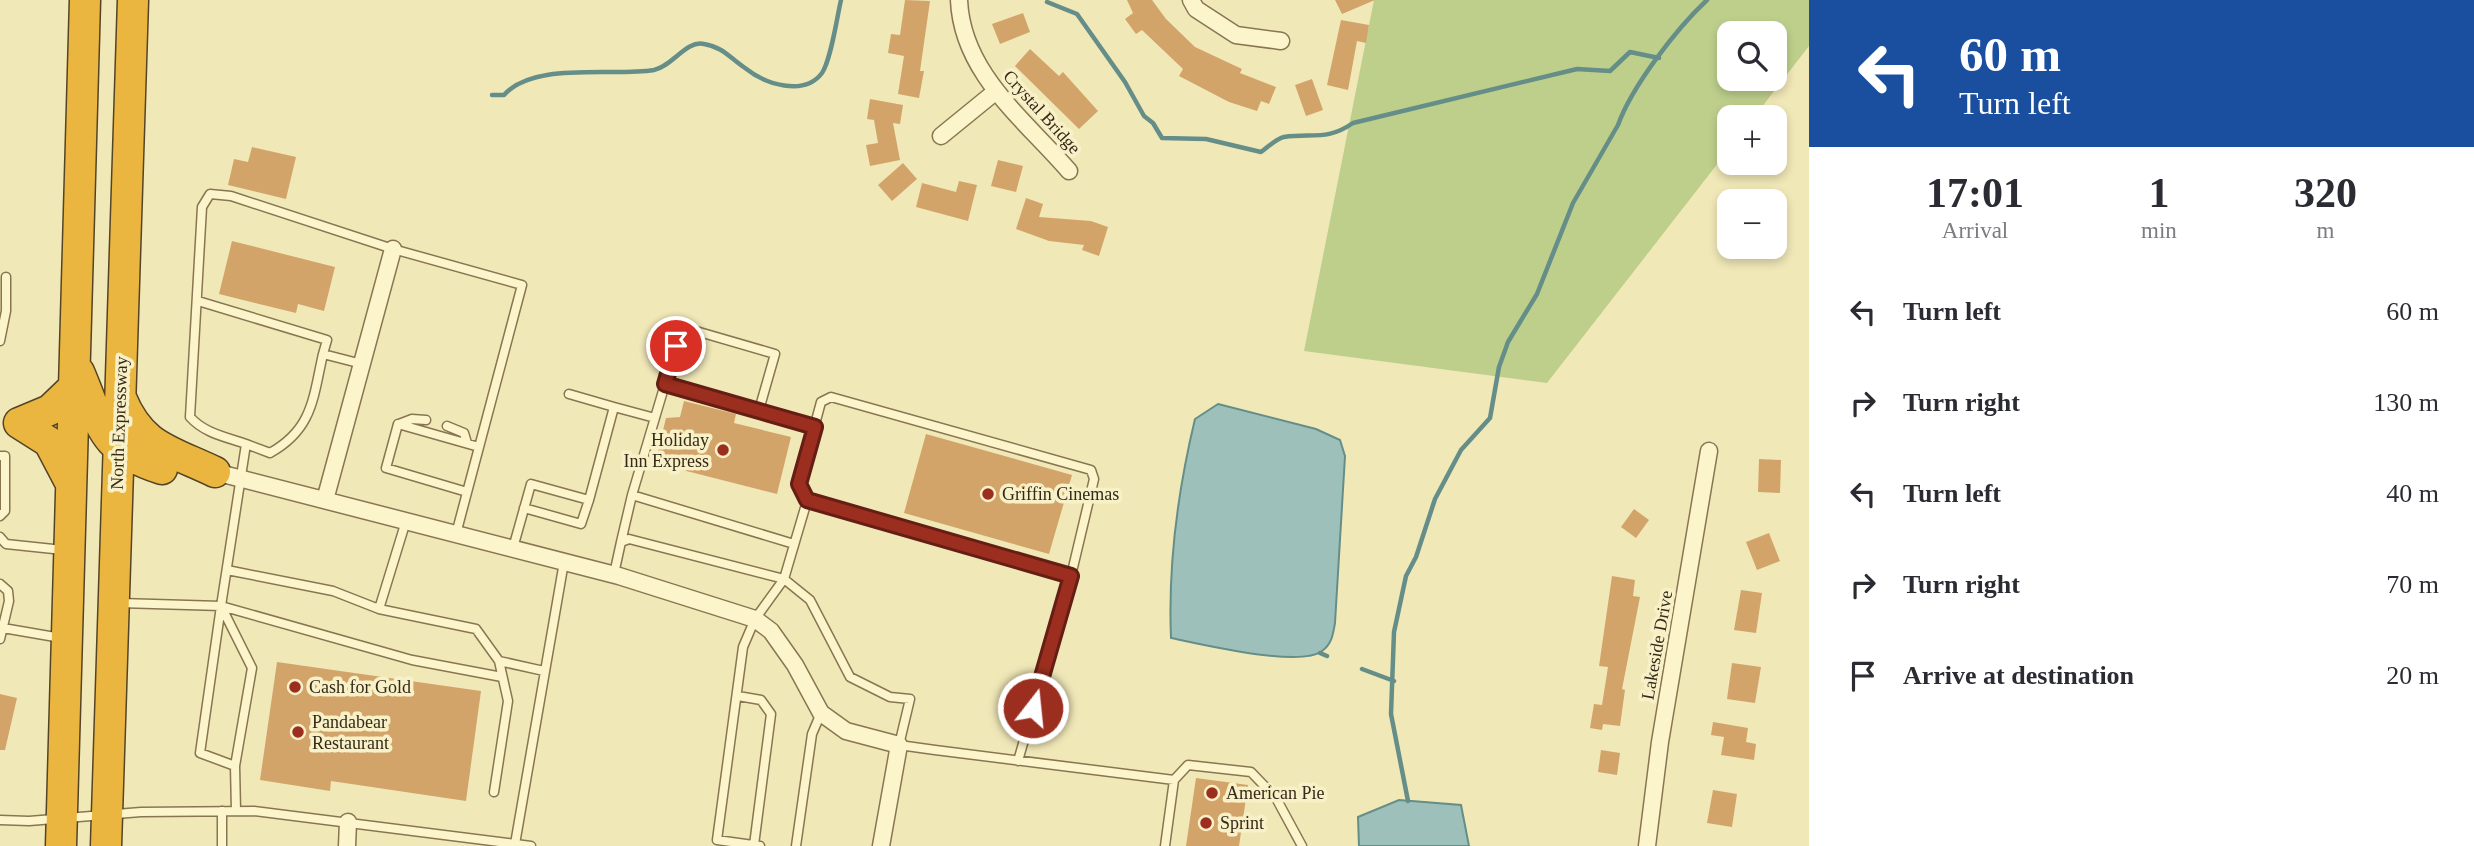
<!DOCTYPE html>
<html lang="en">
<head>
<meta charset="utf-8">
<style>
	:root { --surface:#fff; --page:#f7f7f7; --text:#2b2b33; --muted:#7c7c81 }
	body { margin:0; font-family:Georgia,serif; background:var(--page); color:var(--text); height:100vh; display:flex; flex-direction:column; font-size:26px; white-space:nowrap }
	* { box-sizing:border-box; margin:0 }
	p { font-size:23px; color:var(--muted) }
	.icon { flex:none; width:38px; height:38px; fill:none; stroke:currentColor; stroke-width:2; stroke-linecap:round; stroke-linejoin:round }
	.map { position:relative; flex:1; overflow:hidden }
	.drawer { display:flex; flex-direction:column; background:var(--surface); width:665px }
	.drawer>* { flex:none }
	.guide { background:#1a4fa0; color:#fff; overflow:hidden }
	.tools { position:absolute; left:1717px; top:21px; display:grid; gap:14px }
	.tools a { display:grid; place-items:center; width:70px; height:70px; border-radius:14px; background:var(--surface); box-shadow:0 4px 10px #0003; font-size:35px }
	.pin { position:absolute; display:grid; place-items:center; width:60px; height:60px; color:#fff; margin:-30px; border:4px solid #fff; border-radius:50%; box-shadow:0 2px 7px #0007 }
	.me { position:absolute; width:77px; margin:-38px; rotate:16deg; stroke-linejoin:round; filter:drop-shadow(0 0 5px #0008) }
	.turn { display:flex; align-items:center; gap:24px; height:147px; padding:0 35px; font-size:32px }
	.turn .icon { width:91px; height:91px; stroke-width:2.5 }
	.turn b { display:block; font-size:49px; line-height:60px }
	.eta { display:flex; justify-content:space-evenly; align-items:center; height:119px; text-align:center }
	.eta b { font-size:42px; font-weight:800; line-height:49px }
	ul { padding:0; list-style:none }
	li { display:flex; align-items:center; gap:21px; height:91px; padding:0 35px }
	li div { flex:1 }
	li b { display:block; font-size:26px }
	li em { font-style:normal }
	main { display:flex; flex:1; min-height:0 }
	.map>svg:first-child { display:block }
</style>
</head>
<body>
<main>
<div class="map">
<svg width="1809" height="846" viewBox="0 0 1809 846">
	<rect width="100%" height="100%" fill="#f1e8b8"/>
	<path fill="#becf8c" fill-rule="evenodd" d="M1374,0h435v46l-55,71h-25v32l-182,234 -243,-32zM1729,33h45v46h-45z"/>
	<path fill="#9ec0bb" stroke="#658e89" stroke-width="2" d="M1218,404l98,25 24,11 5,16 -10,167c-2,11 -3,21 -13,28 -22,17 -122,-7 -151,-13 -3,-72 7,-148 24,-219z
		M1399,800l62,5 8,41h-110l-1,-29z"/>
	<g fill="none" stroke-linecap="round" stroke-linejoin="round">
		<path stroke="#658e89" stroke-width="4.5" d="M1047,2l30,12 48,68 19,34 9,7 9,15 44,1 55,13c7,-5 16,-14 23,-15 29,-4 43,4 69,-14l224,-54 33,2 20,-19 29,6
			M492,95h12c30,-34 108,-18 150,-25 19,-4 32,-30 50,-26 19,3 26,14 41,24 20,16 59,29 77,5 9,-13 15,-56 19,-73
			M1320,653l7,3
			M1362,669l32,12
			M1408,801l-17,-87 3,-82 12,-56 10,-19 19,-58 26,-49 29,-32 9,-51 9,-25 29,-48 36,-91 45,-78c14,-39 59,-97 89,-125"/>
	</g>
	<path fill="#d3a46a" d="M905,0l25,1 -10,70h4l-5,27 -21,-4 6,-38 -16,-3 3,-19 9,1z
		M1127,0h25l14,19 29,28 47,22 -2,4 36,14 -7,17 -8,-3 -4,10 -28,-9 -50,-26 4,-7 -41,-39 -6,4 -11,-15 8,-6z
		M1335,0h40l-33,14z
		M1023,13l7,19 -30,12 -8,-20z
		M1341,20l28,5 -3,18 -9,-2 -9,49 -21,-5z
		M1030,49l29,27 4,-4 35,39 -19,18 -64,-63z
		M1312,79l11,31 -17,6 -11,-31z
		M870,99l33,6 -3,19 -7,-1 7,37 -30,6 -4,-21 12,-2 -4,-23 -7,-1z
		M252,147l44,10 -10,42 -58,-14 6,-26 14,3z
		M998,160l25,6 -7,26 -25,-6z
		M903,163l14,16 -25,22 -14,-16z
		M959,181l18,4 -9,36 -52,-14 6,-24 34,9z
		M1026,198l17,6 -4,13 52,4 17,6 -9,29 -17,-6 2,-5 -35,-4 -33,-12z
		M232,241l103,26 -11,44 -26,-7 -2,9 -77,-19z
		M684,401l52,13 -2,9 57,14 -14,57 -122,-31 11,-45 14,-1z
		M926,434l146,41 -23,79 -145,-41z
		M1759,459l22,1 -1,33 -22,-1z
		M1634,509l15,11 -13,18 -15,-11z
		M1769,533l11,28 -23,9 -11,-28z
		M1612,576l23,4 -2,16 7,1 -18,92 3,1 -5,36 -17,-2 -1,6 -12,-2 4,-24 8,1 6,-38 -9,-1z
		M1741,590l21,3 -6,40 -22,-3z
		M277,662l204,29 -15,110 -135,-20 -1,10 -70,-11z
		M1732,663l29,4 -6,36 -28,-4z
		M0,694l17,4 -12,52h-5z
		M1713,722l35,6 -2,14 10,2 -2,16 -33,-5 3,-18 -13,-2z
		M1601,750l19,3 -3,22 -19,-3z
		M1196,778l52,7 -9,61h-53z
		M1713,790l24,4 -5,33 -25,-4z"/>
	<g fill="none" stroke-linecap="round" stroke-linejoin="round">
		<g stroke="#887652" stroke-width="11">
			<path id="lane" d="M198,301l129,39 -4,14
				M0,341l6,-30v-34
				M665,384l94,26
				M569,394l45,13
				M399,424l13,-5 14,1
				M447,426l17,7 3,10
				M246,444c-20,-7 -42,-11 -56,-27l12,-210 8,-13 21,2 162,53 129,36 -66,249
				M0,456h5v55l-5,5
				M467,492l-81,-24 12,-44 81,23
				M632,495l162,49
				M807,501l-8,-17 22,-82 10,-5 260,73 3,9 -23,97
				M524,508l57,16 8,-24
				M406,521l-27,88 97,20 23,32 45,10
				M0,537l6,7 57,6
				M621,542l11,-47 50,-168 93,27 -16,56 56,17
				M513,548l18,-64 58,16 25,-93 41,11
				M227,570l106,21 46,18
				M614,574l7,-32 8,-3 155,40 -29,40 -12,28 -26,193 43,6
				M0,584l8,7 1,10 -9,38
				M120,603l101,3 25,-162 24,9c43,-24 43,-55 53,-99l39,10
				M221,606l191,54 90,17
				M221,606l31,62 -17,98 1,45
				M221,606l-21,147 35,13
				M3,628l58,10
				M738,696l23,4 10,14 -17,131
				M1018,761l53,-185 -264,-75 -23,78 26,21 40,77 40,20 20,2 -11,46 36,5 239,30 -9,66
				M1174,780l14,-15 63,7 25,26 26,48
				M494,792l14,-91 -9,-40
				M222,811v35
				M0,820l29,1 112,-9 113,-1 277,35
				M515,844l49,-282
				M796,846l16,-112 9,-21"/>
		</g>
		<g stroke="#887652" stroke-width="19">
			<path id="street" d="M959,0c3,73 65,119 110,171
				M1191,0l5,9 40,26 45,6
				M941,136l54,-44
				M215,472l404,104 136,43 16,12 24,34 26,48 25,18 53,14 -18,101
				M325,500l68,-251
				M347,846l1,-24
				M1647,846l13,-104 49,-291"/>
		</g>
		<g stroke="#544327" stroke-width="33">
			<path id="highway" d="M79,372c24,56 21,77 83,97
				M121,398c20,49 48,52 94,74
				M19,423l30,19 20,38
				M19,423l31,-13 24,-23
				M61,846l24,-846
				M106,846l27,-846"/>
		</g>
		<use href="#lane" stroke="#fcf4cb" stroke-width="8"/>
		<use href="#street" stroke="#fcf4cb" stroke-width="16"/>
		<use href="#highway" stroke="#eab63f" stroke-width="30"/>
	</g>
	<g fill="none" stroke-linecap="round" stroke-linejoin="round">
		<g stroke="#651e14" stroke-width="18">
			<path id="route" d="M676,346l-11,38 150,43 -16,57 8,16 264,76 -38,132"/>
		</g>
		<use href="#route" stroke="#9b2e1e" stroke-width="12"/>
	</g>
	<g fill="#9b2e1e" stroke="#f8f1c8" stroke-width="2.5">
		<circle cx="723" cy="450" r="7"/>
		<circle cx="988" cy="494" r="7"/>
		<circle cx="295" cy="687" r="7"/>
		<circle cx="298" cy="732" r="7"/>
		<circle cx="1212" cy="793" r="7"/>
		<circle cx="1206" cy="823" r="7"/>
	</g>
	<g text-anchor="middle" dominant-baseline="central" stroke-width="7" stroke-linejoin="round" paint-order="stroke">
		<g font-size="18" fill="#352a19" stroke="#f8f1c8">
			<text transform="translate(1042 112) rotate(48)">Crystal Bridge</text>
			<text transform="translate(119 423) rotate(-88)">North Expressway</text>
			<text transform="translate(1657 645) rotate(-80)">Lakeside Drive</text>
		</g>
		<g font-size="18" fill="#352a19" stroke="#f8f1c8" text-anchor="start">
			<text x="709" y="440" text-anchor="end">Holiday<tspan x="709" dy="21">Inn Express</tspan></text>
			<text x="1002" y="494">Griffin Cinemas</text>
			<text x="309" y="687">Cash for Gold</text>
			<text x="312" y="722">Pandabear<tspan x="312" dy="21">Restaurant</tspan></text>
			<text x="1226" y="793">American Pie</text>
			<text x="1220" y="823">Sprint</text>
		</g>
	</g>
</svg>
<div class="tools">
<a><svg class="icon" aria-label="search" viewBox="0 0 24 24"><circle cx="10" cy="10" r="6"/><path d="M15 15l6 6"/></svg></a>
<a>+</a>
<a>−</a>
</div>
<div class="pin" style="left:676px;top:346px;background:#d93025"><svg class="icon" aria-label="arrive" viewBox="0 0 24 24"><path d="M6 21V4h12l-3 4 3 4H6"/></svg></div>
<svg class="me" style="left:1033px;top:708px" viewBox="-20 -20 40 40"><circle r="17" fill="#9b2e1e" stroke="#fff" stroke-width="3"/><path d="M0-11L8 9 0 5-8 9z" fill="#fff"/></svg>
</div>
<section class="drawer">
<div class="guide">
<div class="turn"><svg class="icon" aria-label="left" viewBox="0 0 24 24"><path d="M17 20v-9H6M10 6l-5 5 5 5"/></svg><div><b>60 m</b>Turn left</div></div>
</div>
<div class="eta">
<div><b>17:01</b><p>Arrival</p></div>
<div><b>1</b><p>min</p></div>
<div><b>320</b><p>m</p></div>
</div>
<ul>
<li><svg class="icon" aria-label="left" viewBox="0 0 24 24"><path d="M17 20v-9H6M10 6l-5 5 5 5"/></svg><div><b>Turn left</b></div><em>60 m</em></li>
<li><svg class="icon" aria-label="right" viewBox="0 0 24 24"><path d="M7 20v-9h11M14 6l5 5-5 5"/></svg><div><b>Turn right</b></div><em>130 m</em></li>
<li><svg class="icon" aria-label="left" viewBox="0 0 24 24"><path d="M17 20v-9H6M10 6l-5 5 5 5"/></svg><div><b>Turn left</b></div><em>40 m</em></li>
<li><svg class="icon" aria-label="right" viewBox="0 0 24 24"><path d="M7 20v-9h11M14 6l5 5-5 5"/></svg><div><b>Turn right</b></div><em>70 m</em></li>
<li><svg class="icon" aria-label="arrive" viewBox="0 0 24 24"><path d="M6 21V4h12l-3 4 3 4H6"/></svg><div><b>Arrive at destination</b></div><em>20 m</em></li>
</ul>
</section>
</main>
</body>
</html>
